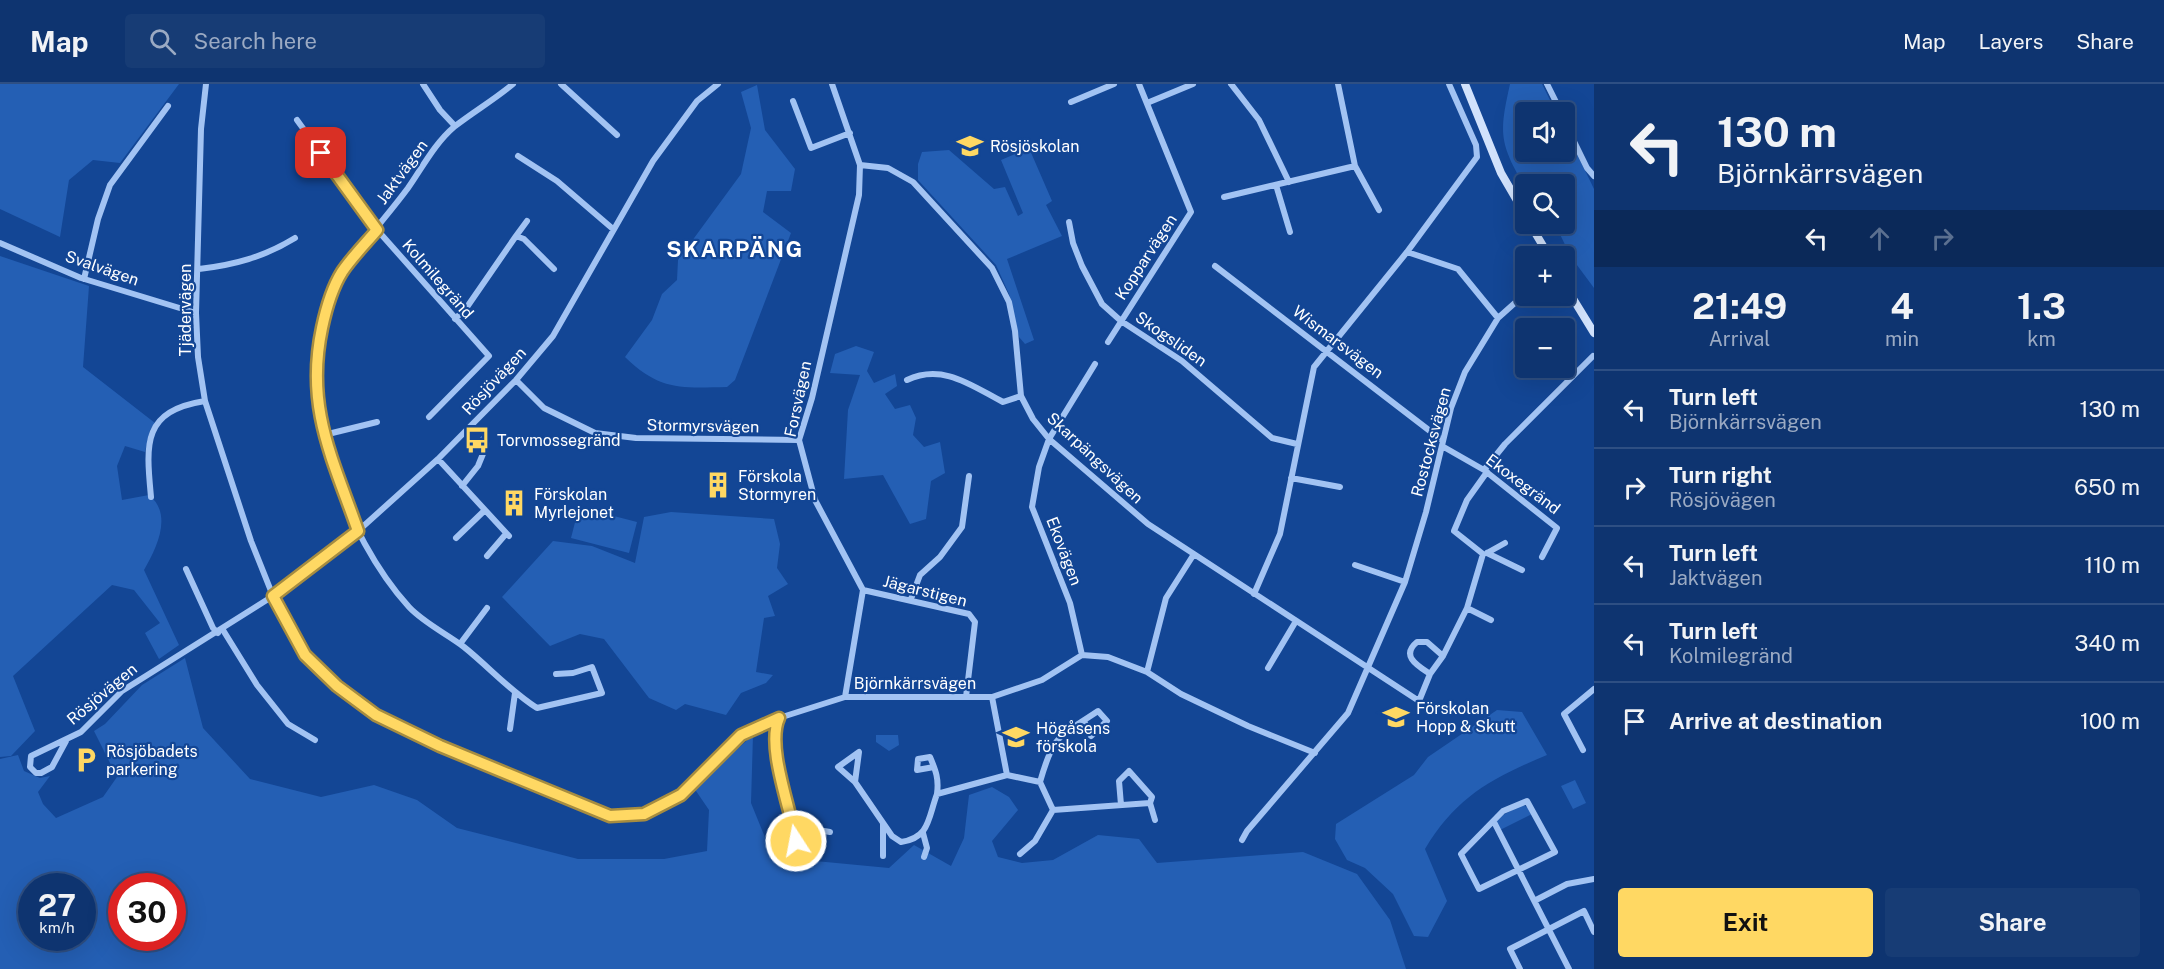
<!DOCTYPE html>
<html lang="en">
<head>
<meta charset="utf-8">
<style>
	:root { --surface:#0e3470; --page:#173c75; --text:#f1f3f6; --muted:#9baac3; --line:#2e4f83; --accent:#ffd863 }
	body { margin:0; font-family:"Public Sans",sans-serif; background:var(--page); color:var(--text); height:100vh; display:flex; flex-direction:column; font-size:22px; white-space:nowrap }
	* { box-sizing:border-box; margin:0 }
	p { font-size:20px; color:var(--muted) }
	.icon { flex:none; width:33px; height:33px; fill:none; stroke:currentColor; stroke-width:2; stroke-linecap:round; stroke-linejoin:round }
	.map { position:relative; flex:1; overflow:hidden }
	.drawer { display:flex; flex-direction:column; background:var(--surface); width:570px }
	.drawer>* { flex:none }
	.guide { background:#0e3470; color:var(--text); overflow:hidden }
	.controls { position:absolute; left:1515px; top:18px; display:grid; gap:12px }
	.controls a { display:grid; place-items:center; width:60px; height:60px; border-radius:6px; background:var(--surface); box-shadow:0 6px 24px #0002,0 0 0 2px var(--line); font-size:30px }
	.speed { position:absolute; left:18px; top:789px; display:flex; gap:12px; font-size:30px; font-weight:700; text-align:center }
	.speed>* { display:grid; place-content:center; width:78px; height:78px; border-radius:50%; background:var(--surface); box-shadow:0 6px 24px #0002,0 0 0 2px var(--line); line-height:1 }
	.speed small { font-size:15px; font-weight:400 }
	.speed .limit { border:9px solid #d22; background:#fff; color:#111 }
	.pin { position:absolute; display:grid; place-items:center; width:51px; height:51px; color:#fff; margin:-26px; border-radius:12px; box-shadow:0 3px 9px #0006 }
	.me { position:absolute; width:66px; margin:-33px; rotate:349deg; stroke-linejoin:round; filter:drop-shadow(0 0 4px #0008) }
	.turn { display:flex; align-items:center; gap:21px; height:126px; padding:0 24px; font-size:27px }
	.turn .icon { width:78px; height:78px; stroke-width:2.5 }
	.turn b { display:block; font-size:42px; line-height:51px }
	.lanes { display:flex; align-items:center; height:57px; padding:0 24px; background:#0003; justify-content:center; gap:30px; direction:ltr }
	.lanes .off { opacity:.35 }
	.eta { display:flex; justify-content:space-evenly; align-items:center; height:102px; text-align:center }
	.eta b { font-size:36px; font-weight:700; line-height:42px }
	.action { display:flex; gap:12px; margin-top:auto; padding:12px 24px }
	.action a { flex:1; height:69px; border-radius:6px; background:var(--accent); color:#111; font-size:24px; font-weight:700; line-height:69px; text-align:center }
	.action a+a { background:var(--page); color:var(--text) }
	ul { padding:0; list-style:none }
	li { display:flex; align-items:center; gap:18px; height:78px; padding:0 24px; border-top:2px solid var(--line) }
	li div { flex:1 }
	li b { display:block; font-size:22px }
	li em { font-style:normal }
	header { display:flex; align-items:center; gap:36px; box-sizing:border-box; height:84px; padding:0 30px; background:var(--surface); border-bottom:2px solid var(--line) }
	header strong { font-size:28px }
	nav { display:flex; gap:33px; margin-inline-start:auto; font-size:21px }
	.search { width:420px; height:54px; background:var(--page); display:flex; align-items:center; gap:15px; box-sizing:border-box; padding:0 21px; border-radius:6px; color:var(--muted); font-size:22px }
	main { display:flex; flex:1; min-height:0 }
	.map>svg:first-child { display:block }
</style>
</head>
<body>
<header>
<strong>Map</strong>
<div class="search"><svg class="icon" aria-label="search" viewBox="0 0 24 24"><circle cx="10" cy="10" r="6"/><path d="M15 15l6 6"/></svg>Search here</div>
<nav><a>Map</a><a>Layers</a><a>Share</a></nav>
</header>
<main>
<div class="map">
<svg width="1594" height="885" viewBox="0 0 1594 885">
	<rect width="100%" height="100%" fill="#134695"/>
	<path fill="#245fb4" fill-rule="evenodd" d="M0,0h179l-59,79 -27,-3 -24,20 -9,57 -60,-28z
		M1510,0h32l14,28h-30v40h38l1,-23 29,60v99l-23,-31 -16,-33h9v-40h-38l-1,3c-26,-44 -26,-54 -15,-103z
		M757,1l8,45 30,39 -4,22h-24l-4,21 28,21 -56,147 -8,7c-46,1 -67,4 -102,-30l27,-37 10,-26 15,-14 1,-20 63,-86 10,-46 -10,-36z
		M1029,64l23,53 -6,4 16,31 -55,23 27,81 -9,4 -6,-7 -10,-43 -13,-29 -78,-85v-16l4,-12 27,-2 45,39 11,-2 13,29 5,-3 -22,-53z
		M0,172l89,30 -6,81 72,56 -5,7 -5,22 -20,-6 -8,20 5,34 27,-5c24,19 8,53 -5,75l35,75 -20,14 -14,-26 15,-10 -26,-33 -22,-5 -99,91 22,55 -24,25 -11,1z
		M856,262l18,6 -7,19 7,12 21,-9 2,12 -12,8 10,15 15,-4 6,13 -3,17 11,12 16,-5 5,31 -14,8 -5,38 -16,5 -27,-49 -39,4 4,-69 12,-35 -30,-2 5,-19z
		M579,423l58,15 -8,31 -58,-15z
		M671,428l103,7 6,25 -3,24 11,16 -20,12 7,20 -11,2 -8,54 17,3 -7,8 -25,10 -15,22 -41,-11 -9,6 -27,-12 -45,-59 -24,-5 -30,12 -48,-49 51,-56 39,5 43,17 9,-46z
		M185,574l18,70 47,51 71,18 53,-12 43,15 40,28 121,31h86l43,-8 2,-41 -15,-22 59,-53 -2,68 22,54 116,11 25,-23 37,21 13,-28 5,-43 23,-8 17,10 9,13 -26,31 6,16 24,6 31,-3 45,-25 41,4 18,24 146,-11 54,22 33,46 16,49h-1406v-210l18,-4 6,16 16,7 10,-2 -12,16 5,12 13,14 47,-21 14,-20 -23,-46 11,-7 37,-39zM32,802h50v52h-50zM122,802h50v52h-50z
		M1497,626l25,2 25,43c-55,23 -91,42 -122,94l22,52 -19,36 -14,-1 -21,-42 -28,-26 -18,-8 -12,-21 1,-15 78,-49 14,-18z
		M876,651h22l1,10 -10,6 -13,-9z
		M1575,696l11,23 -13,6 -12,-23z
		M1522,721l5,2 5,7 -32,16 -4,-8 7,-7z"/>
	<g fill="none" stroke-linecap="round" stroke-linejoin="round">
		<path stroke="#a2c3f3" stroke-width="6" d="M206,0l-5,45 -5,184 2,44 7,44 46,140 22,55 32,59 32,31 39,29 64,31 170,70 34,-2 37,-19 60,-60 38,-17 66,-21h147l50,-17 40,-25 26,2 39,15 34,22 67,32 67,27
			M423,0l17,26 15,16
			M513,0c-19,16 -40,28 -59,43 -19,16 -32,41 -46,61 -28,38 -63,72 -80,115 -37,92 18,235 81,304 15,16 38,27 55,40 25,20 46,44 73,61l65,-15 -10,-26 -19,6 -17,1
			M561,0l56,51
			M832,0l28,81 -1,30 -47,203 -13,42 16,60 48,90 -18,107
			M1231,0l28,36 30,62
			M1547,0l14,28
			M793,17l18,47 39,-15
			M1071,18l43,-18
			M1147,19l46,-19
			M297,36l75,104 117,132 -60,61
			M1564,37l23,47 7,8
			M518,72l39,25 56,48
			M860,81l28,3 25,14 79,86 17,34 6,29 6,65 12,23 16,20 99,85 271,177 11,-27 13,-18 -16,-14h-10c-17,14 1,24 13,32
			M1355,82l24,44
			M1276,101l14,47
			M1224,113l131,-31 -17,-82
			M1069,138l4,21 9,23 20,38 19,17 61,40 90,77 25,6
			M516,152l11,-15
			M0,159l81,35 115,35
			M1407,168l51,17 40,49
			M1215,182l228,175
			M199,185c35,-4 65,-12 96,-31
			M84,195l14,-60 12,-34 58,-79
			M455,235l12,-12 49,-71 8,3 30,30
			M1108,258l83,-130 -52,-128
			M516,296l28,28 51,25 41,5 163,2
			M907,296c36,-17 65,6 96,22l18,-6
			M324,351l53,-13
			M1442,362l42,24 73,58 -15,29
			M438,375l71,77
			M1484,386l21,-26 88,-88
			M1291,394l49,9
			M462,402l16,-20 9,-22 -4,-5
			M151,413c-5,-53 -9,-86 54,-96
			M456,454l28,-27
			M1487,469l35,17
			M1487,469l18,-10
			M487,472l18,-21
			M1355,481l50,17
			M186,485l27,59 5,5
			M863,506l106,24 6,8 -9,75
			M1254,510l26,-60 34,-167 93,-115 70,-95 -1,-12 -27,-61
			M911,515l9,-24 20,-18 22,-30 7,-51
			M1467,524l24,12
			M223,546l34,55 31,39 27,16
			M460,560l27,-36
			M1082,571l-12,-52 -38,-96 7,-40 10,-28 46,-75
			M1443,572l24,-48 16,-54 -29,-23 13,-31 20,-28
			M1268,584l28,-47
			M1147,588l19,-74 28,-44
			M992,613l15,78
			M779,635c-13,28 12,91 17,122
			M510,645l5,-36
			M66,657l-14,26 -11,6h-5l-6,-6 1,-11 50,-24 41,-41 151,-95 85,-65 80,-72 78,-79 37,-44 100,-175 44,-60 21,-17
			M1583,666l-19,-36 30,-25
			M934,683l-17,3 1,-11 12,-2c6,14 9,22 7,37
			M855,698l-17,-15 21,-15 -4,30 37,54 9,6c29,-4 27,-24 36,-48l70,-19 33,7 13,28 -18,31 -15,13
			M1040,698c14,-49 18,-44 58,-71l9,10 -16,15 -7,-15
			M1527,717l28,51 -76,37 -18,-35 42,-43z
			M1150,719l5,17
			M1053,726l97,-7 2,-6 -23,-26 -10,10 2,24
			M1494,738l75,147
			M794,742l36,6
			M923,749l4,15 -3,9
			M1242,756l5,-9 101,-118 57,-131 21,-70 25,-104 14,-36 33,-54 28,-25
			M883,772v-32
			M1536,816l31,-16 27,-5
			M1520,885l-10,-20 74,-38 10,21"/>
		<path stroke="#d1e2fc" stroke-width="8" d="M1465,0l36,89 25,43
			M1530,140l19,32
			M1564,200l30,49"/>
	</g>
	<g fill="none" stroke-linecap="round" stroke-linejoin="round">
		<g stroke="#a68c40" stroke-width="15">
			<path id="route" d="M321,69l56,77c-11,13 -25,27 -35,42 -10,16 -16,37 -20,56 -17,80 11,131 36,203l-85,65 32,59 32,31 39,29 64,31 170,70 34,-2 37,-19 60,-60 38,-17c-13,29 12,91 17,123"/>
		</g>
		<use href="#route" stroke="#ffd863" stroke-width="10"/>
	</g>
	<defs>
		<g id="school-bare" transform="scale(2.07)"><path d="M0-5L7-2L0 1L-7-2ZM-4 1L0 2.5L4 1V4Q0 6-4 4Z" fill="#ffd863" stroke="#134695" stroke-width="2.5" paint-order="stroke"/></g>
		<g id="bus-bare" transform="scale(2.07)"><path d="M-5-6H5V4H4V6H2V4H-2V6H-4V4H-5ZM-3.5-4V0h7V-4ZM-3.5 1.2v1.5H-2V1.2ZM2 1.2v1.5H3.5V1.2Z" fill="#ffd863" stroke="#134695" stroke-width="2.5" paint-order="stroke"/></g>
		<g id="building-bare" transform="scale(2.07)"><path d="M-4-6H4V6H1V3H-1V6H-4ZM-2.5-4.3h1.7v1.8h-1.7ZM.8-4.3h1.7v1.8H.8ZM-2.5-1h1.7V.8h-1.7ZM.8-1h1.7V.8H.8Z" fill="#ffd863" stroke="#134695" stroke-width="2.5" paint-order="stroke"/></g>
		<g id="parking-bare" transform="scale(2.07)"><path d="M-3.5-5.5H1a3.5 3.5 0 0 1 0 7H-1V5.5H-3.5ZM-1-3.4V-.6H.8a1.4 1.4 0 0 0 0-2.8Z" fill="#ffd863" stroke="#134695" stroke-width="2.5" paint-order="stroke"/></g>
	</defs>
	<g fill-rule="evenodd">
		<use href="#school-bare" x="970" y="62"/>
		<use href="#bus-bare" x="477" y="356"/>
		<use href="#building-bare" x="718" y="401"/>
		<use href="#building-bare" x="514" y="419"/>
		<use href="#school-bare" x="1396" y="633"/>
		<use href="#school-bare" x="1016" y="653"/>
		<use href="#parking-bare" x="86" y="676"/>
	</g>
	<g text-anchor="middle" dominant-baseline="central" stroke-width="4.5" stroke-linejoin="round" paint-order="stroke">
		<g font-size="16" fill="#fff" stroke="#134695" text-anchor="start">
			<text x="990" y="62">Rösjöskolan</text>
			<text x="497" y="356">Torvmossegränd</text>
			<text x="738" y="392">Förskola<tspan x="738" dy="18">Stormyren</tspan></text>
			<text x="534" y="410">Förskolan<tspan x="534" dy="18">Myrlejonet</tspan></text>
			<text x="1416" y="624">Förskolan<tspan x="1416" dy="18">Hopp &amp; Skutt</tspan></text>
			<text x="1036" y="644">Högåsens<tspan x="1036" dy="18">förskola</tspan></text>
			<text x="106" y="667">Rösjöbadets<tspan x="106" dy="18">parkering</tspan></text>
		</g>
		<g font-size="16" fill="#fff" stroke="#134695">
			<text transform="translate(402 88) rotate(-54)">Jaktvägen</text>
			<text transform="translate(1146 173) rotate(-57)">Kopparvägen</text>
			<text transform="translate(102 184) rotate(19)">Svalvägen</text>
			<text transform="translate(438 195) rotate(49)">Kolmilegränd</text>
			<text transform="translate(185 226) rotate(-90)">Tjädervägen</text>
			<text transform="translate(1171 255) rotate(35)">Skogsliden</text>
			<text transform="translate(1338 258) rotate(37)">Wismarsvägen</text>
			<text transform="translate(494 297) rotate(-47)">Rösjövägen</text>
			<text transform="translate(798 315) rotate(-78)">Forsvägen</text>
			<text transform="translate(703 342) rotate(1)">Stormyrsvägen</text>
			<text transform="translate(1431 358) rotate(-75)">Rostocksvägen</text>
			<text transform="translate(1095 374) rotate(43)">Skarpängsvägen</text>
			<text transform="translate(1523 400) rotate(37)">Ekoxegränd</text>
			<text transform="translate(1064 467) rotate(69)">Ekovägen</text>
			<text transform="translate(925 507) rotate(14)">Jägarstigen</text>
			<text x="915" y="599">Björnkärrsvägen</text>
			<text transform="translate(102 610) rotate(-40)">Rösjövägen</text>
		</g>
		<g font-size="22" font-weight="bold" letter-spacing="1.5" fill="#fff" stroke="#134695">
			<text x="735" y="165">SKARPÄNG</text>
		</g>
	</g>
</svg>
<div class="controls">
<a><svg class="icon" aria-label="sound" viewBox="0 0 24 24"><path d="M4 9h4l5-4v14l-5-4H4zM17 9q2 3 0 6"/></svg></a>
<a><svg class="icon" aria-label="search" viewBox="0 0 24 24"><circle cx="10" cy="10" r="6"/><path d="M15 15l6 6"/></svg></a>
<a>+</a>
<a>−</a>
</div>
<div class="speed"><div>27<small>km/h</small></div><div class="limit">30</div></div>
<div class="pin" style="left:321px;top:69px;background:#d93025"><svg class="icon" aria-label="arrive" viewBox="0 0 24 24"><path d="M6 21V4h12l-3 4 3 4H6"/></svg></div>
<svg class="me" style="left:796px;top:757px" viewBox="-20 -20 40 40"><circle r="17" fill="#ffd863" stroke="#fff" stroke-width="3"/><path d="M0-11L8 9 0 5-8 9z" fill="#fff"/></svg>
</div>
<section class="drawer">
<div class="guide">
<div class="turn"><svg class="icon" aria-label="left" viewBox="0 0 24 24"><path d="M17 20v-9H6M10 6l-5 5 5 5"/></svg><div><b>130 m</b>Björnkärrsvägen</div></div>
<div class="lanes"><svg class="icon" aria-label="left" viewBox="0 0 24 24"><path d="M17 20v-9H6M10 6l-5 5 5 5"/></svg><svg class="icon off" aria-label="ahead" viewBox="0 0 24 24"><path d="M12 20V5M6 11l6-6 6 6"/></svg><svg class="icon off" aria-label="right" viewBox="0 0 24 24"><path d="M7 20v-9h11M14 6l5 5-5 5"/></svg></div>
</div>
<div class="eta">
<div><b>21:49</b><p>Arrival</p></div>
<div><b>4</b><p>min</p></div>
<div><b>1.3</b><p>km</p></div>
</div>
<ul>
<li><svg class="icon" aria-label="left" viewBox="0 0 24 24"><path d="M17 20v-9H6M10 6l-5 5 5 5"/></svg><div><b>Turn left</b><p>Björnkärrsvägen</p></div><em>130 m</em></li>
<li><svg class="icon" aria-label="right" viewBox="0 0 24 24"><path d="M7 20v-9h11M14 6l5 5-5 5"/></svg><div><b>Turn right</b><p>Rösjövägen</p></div><em>650 m</em></li>
<li><svg class="icon" aria-label="left" viewBox="0 0 24 24"><path d="M17 20v-9H6M10 6l-5 5 5 5"/></svg><div><b>Turn left</b><p>Jaktvägen</p></div><em>110 m</em></li>
<li><svg class="icon" aria-label="left" viewBox="0 0 24 24"><path d="M17 20v-9H6M10 6l-5 5 5 5"/></svg><div><b>Turn left</b><p>Kolmilegränd</p></div><em>340 m</em></li>
<li><svg class="icon" aria-label="arrive" viewBox="0 0 24 24"><path d="M6 21V4h12l-3 4 3 4H6"/></svg><div><b>Arrive at destination</b></div><em>100 m</em></li>
</ul>
<div class="action"><a>Exit</a><a>Share</a></div>
</section>
</main>
</body>
</html>
